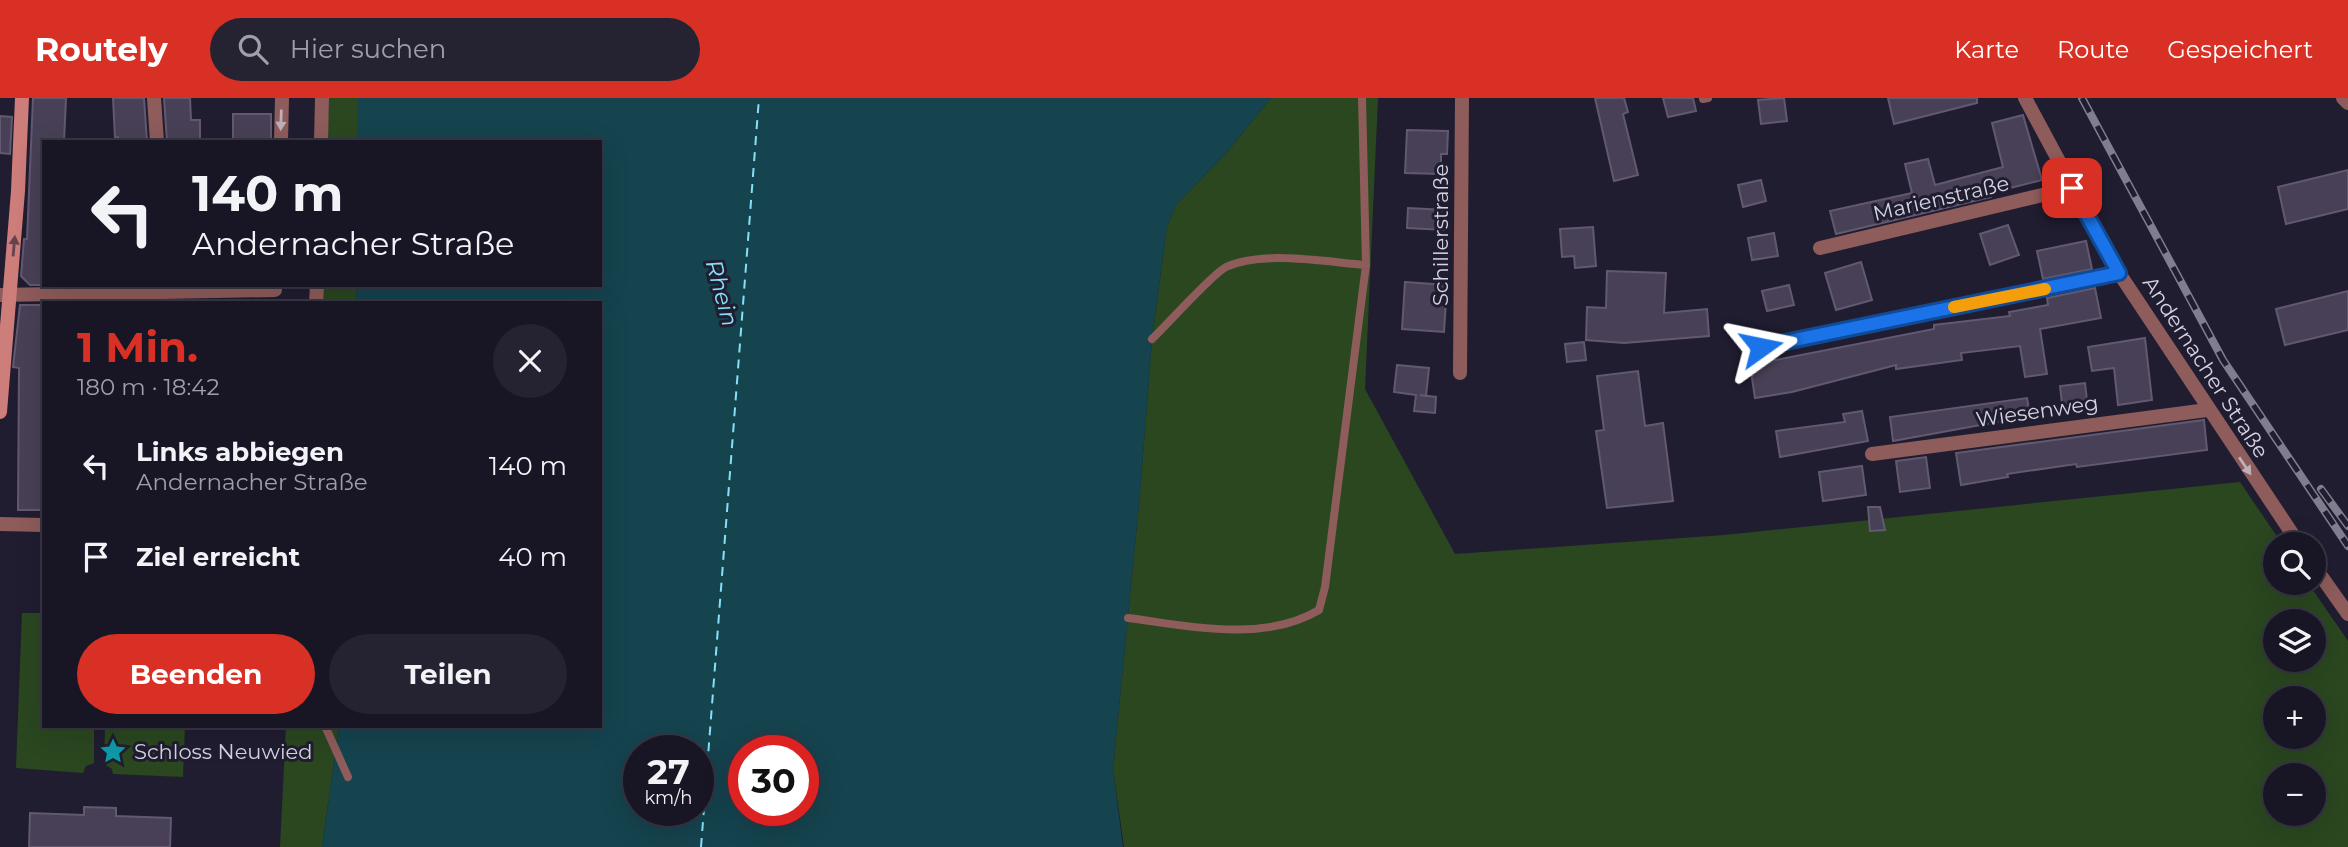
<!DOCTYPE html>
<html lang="de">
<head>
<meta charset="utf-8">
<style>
	:root { --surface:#181625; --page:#252332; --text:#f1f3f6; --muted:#9f9fa7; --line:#363542; --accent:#d93025 }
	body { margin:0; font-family:Montserrat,sans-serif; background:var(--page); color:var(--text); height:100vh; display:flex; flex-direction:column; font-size:26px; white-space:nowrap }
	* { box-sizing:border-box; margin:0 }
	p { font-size:23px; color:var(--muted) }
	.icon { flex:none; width:38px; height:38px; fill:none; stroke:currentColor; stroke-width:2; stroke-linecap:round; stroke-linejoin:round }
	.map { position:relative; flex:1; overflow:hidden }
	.side { position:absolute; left:42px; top:203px; width:560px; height:427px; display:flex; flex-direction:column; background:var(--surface); border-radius:0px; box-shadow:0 7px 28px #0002,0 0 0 2px var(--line) }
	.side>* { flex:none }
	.top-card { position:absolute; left:42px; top:42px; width:560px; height:147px; border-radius:0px; box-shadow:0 7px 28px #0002,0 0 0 2px var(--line); background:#181625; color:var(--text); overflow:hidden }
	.fabs { position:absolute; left:2263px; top:434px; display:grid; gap:14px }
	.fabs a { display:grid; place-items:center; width:63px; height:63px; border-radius:50%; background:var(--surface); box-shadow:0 7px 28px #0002,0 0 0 2px var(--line); font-size:35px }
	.speed { position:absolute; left:623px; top:637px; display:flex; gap:14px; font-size:35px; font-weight:700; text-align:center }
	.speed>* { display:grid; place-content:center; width:91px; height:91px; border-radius:50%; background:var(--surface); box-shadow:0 7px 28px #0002,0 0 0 2px var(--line); line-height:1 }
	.speed small { font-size:18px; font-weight:400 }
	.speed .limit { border:10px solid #d22; background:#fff; color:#111 }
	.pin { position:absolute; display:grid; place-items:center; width:60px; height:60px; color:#fff; margin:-30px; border-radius:14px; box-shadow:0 4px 10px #0006 }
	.me { position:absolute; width:77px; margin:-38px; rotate:78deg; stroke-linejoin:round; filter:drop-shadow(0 0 5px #0008) }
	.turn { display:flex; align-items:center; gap:24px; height:147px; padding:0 35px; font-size:32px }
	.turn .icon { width:91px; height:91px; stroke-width:2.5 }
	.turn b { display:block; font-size:49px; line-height:60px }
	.round { display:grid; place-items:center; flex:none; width:74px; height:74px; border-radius:37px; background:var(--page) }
	.overview { display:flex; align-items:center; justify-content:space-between; height:119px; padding:0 35px }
	h1 { font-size:42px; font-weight:700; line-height:52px; color:var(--accent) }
	.cta { display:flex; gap:14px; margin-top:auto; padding:14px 35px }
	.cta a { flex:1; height:80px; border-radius:42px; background:var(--accent); color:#fff; font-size:28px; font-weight:700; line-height:80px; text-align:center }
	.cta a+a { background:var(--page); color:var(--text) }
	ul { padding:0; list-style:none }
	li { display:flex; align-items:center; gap:21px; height:91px; padding:0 35px }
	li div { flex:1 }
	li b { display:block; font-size:26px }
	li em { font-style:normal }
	header { display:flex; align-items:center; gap:42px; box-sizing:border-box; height:98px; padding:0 35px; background:var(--accent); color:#fff }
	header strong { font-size:33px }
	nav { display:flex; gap:38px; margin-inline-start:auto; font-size:24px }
	.search { width:490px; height:63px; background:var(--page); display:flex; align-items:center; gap:18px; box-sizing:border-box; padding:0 24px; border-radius:38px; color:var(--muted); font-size:26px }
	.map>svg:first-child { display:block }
</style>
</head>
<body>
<header>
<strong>Routely</strong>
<div class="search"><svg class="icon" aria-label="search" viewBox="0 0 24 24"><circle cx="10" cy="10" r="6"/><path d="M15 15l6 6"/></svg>Hier suchen</div>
<nav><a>Karte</a><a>Route</a><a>Gespeichert</a></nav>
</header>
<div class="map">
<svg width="2348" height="749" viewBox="0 0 2348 749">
	<rect width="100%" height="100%" fill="#201d31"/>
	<path fill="#2a4720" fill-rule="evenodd" d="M329,0h28v44h-30z
		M1271,0h107l-13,291 90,165 269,-19 516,-53 42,62h-7v39h33l40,58v206h-1224l-11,-78 27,-275 12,-155 15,-113 9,-21 51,-53zM2275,523h39v39h-39zM2275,600h39v39h-39zM2275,677h39v39h-39z
		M322,187h35l-1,18h-35z
		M22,515h22v113h50v37l-8,3 -3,7 -67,-5z
		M105,628h80l-2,51 -70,-3 -1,-5 -8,-5z
		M286,628h53l-17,121h-42z"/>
	<path fill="#15434e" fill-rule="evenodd" d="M357,0h914l-44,54 -51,53 -9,21 -15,113 -12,155 -27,275 10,78h-801l17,-121h261v-423h-244l1,-18h243v-143h-243zM639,653h59v59h-59zM744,653h59v59h-59z"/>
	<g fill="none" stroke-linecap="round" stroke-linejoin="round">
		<path stroke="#85e0f8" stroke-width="2" stroke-dasharray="9 7" stroke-linecap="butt" d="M701,749l58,-749"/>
	</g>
	<path fill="#484056" stroke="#625971" stroke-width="2" d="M33,0h33l-2,44h-20v143h-14l-9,-9 3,-37h3z
		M113,0h31l3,44h-28l-1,-5 -3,1z
		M164,0h26l1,22h9v22h-33z
		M1595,0h29l4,14 -5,2 15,61 -24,6z
		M1663,0h30l3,13 -28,6z
		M1784,0l3,23 -26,3 -3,-24z
		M1888,0h89v5l-83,21z
		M233,16h38v28h-38z
		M2023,17l19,65 -52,13 1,4 -155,37 -6,-23 82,-18 -7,-29 23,-5 7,26 68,-18 -11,-44z
		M0,18l12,1 -2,37 -10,-1z
		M1407,32l41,1 -1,23h-6v20l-36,-1z
		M2348,72v39l-62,15 -8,-37z
		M1761,82l5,21 -23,6 -5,-22z
		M1408,110l38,2 -1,20 -38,-2z
		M2008,127l11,30 -29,10 -10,-31z
		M1593,129l3,39 -21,2 -1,-12 -12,1 -2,-28z
		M1774,135l4,23 -26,4 -4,-22z
		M2086,143l6,28 -49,10 -6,-28z
		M1861,164l11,38 -36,10 -11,-37z
		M1607,173l59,2 -2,40 43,-4 2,27 -85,7 -38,-3 1,-33 19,1z
		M1405,184l42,3 -3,47 -42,-3z
		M1789,187l5,20 -27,6 -5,-20z
		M2095,190l6,30 -61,11 7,45 -22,3 -5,-31 -59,7 1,7 -66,9v-4l-104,27 -37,6 -5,-33 184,-36v-4l76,-9 -1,-4 39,-7 -1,-7z
		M2348,193v39l-63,15 -9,-36z
		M20,207h24v205h-26l1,-142 -6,-1z
		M2145,240l7,62 -34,5 -4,-37 -22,3 -4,-24z
		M1584,244l2,18 -19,2 -2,-18z
		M1397,267l32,3 -3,28 -6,-1 16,2 -1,16 -21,-2 2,-16 -22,-3z
		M1638,273l7,55 18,-3 10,78 -66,7 -11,-77 8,-1 -7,-54z
		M2085,285l3,26 -25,3 -3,-26z
		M2027,300l3,18 -137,25 -3,-24z
		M1862,313l6,30 -88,16 -4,-26 69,-9 -2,-8z
		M2204,322l3,30 -130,17 -1,-3 -69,10 1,3 -47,8 -5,-32z
		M1926,359l4,31 -30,4 -4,-31z
		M1862,368l4,29 -43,6 -4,-29z
		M1868,409h12l5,23 -15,1z
		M84,709l32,1v8l55,2 -1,29h-141l1,-34 54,2z"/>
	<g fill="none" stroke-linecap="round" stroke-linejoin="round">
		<path stroke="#8e5c5a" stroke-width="8" d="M1703,1l5,-1
			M1152,241c15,-14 60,-65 74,-72 36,-17 100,-5 140,-2
			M1128,520c61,8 136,25 191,-8l6,-23 41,-322 -4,-167
			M325,628l23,51"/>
		<path stroke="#8e5c5a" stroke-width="14" d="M154,0l3,44
			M2025,0l94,175 180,271
			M2343,0l5,5
			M281,44l1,-44
			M321,44l1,-44
			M1820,150l252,-60
			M0,197l275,-5
			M316,205l1,-18
			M1761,249l358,-74
			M1460,275l2,-275
			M1872,356l335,-44
			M0,426l44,1
			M2314,468l34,48"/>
		<path stroke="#cd7d7a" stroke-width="14" d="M0,314l18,-221 4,-93"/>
		<g stroke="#7f7d8e" stroke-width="8">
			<path id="rail" d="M2082,0l141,262 125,186
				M2321,391l27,37"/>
		</g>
		<use href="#rail" stroke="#201d31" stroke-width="5" stroke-dasharray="16" stroke-linecap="butt"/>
	</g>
	<defs><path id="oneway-solid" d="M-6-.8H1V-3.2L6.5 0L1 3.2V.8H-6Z" transform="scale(1.75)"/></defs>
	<g fill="#bfafb8">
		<use href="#oneway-solid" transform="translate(281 22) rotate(92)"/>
		<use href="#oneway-solid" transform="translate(2245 368) rotate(56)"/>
	</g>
	<use fill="#65434e" href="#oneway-solid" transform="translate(14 148) rotate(-85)"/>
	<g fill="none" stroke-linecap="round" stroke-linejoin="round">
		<g stroke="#114b97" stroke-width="18">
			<path id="route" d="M1761,249l358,-74 -47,-85"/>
		</g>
		<use href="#route" stroke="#1a73e8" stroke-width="12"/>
		<path stroke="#f59e0b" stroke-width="12" d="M1954,209l91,-18"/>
	</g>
	<defs>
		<g id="sight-bare" transform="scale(2.1)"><path d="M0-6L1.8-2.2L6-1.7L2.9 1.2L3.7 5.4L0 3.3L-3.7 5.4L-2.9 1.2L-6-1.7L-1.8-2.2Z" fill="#0f9aa8" stroke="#201d31" stroke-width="2.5" paint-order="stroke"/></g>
	</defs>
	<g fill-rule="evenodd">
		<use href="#sight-bare" x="113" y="653"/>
	</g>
	<g text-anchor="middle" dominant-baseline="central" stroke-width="6" stroke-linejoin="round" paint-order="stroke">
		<g font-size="21" fill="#d4d3e1" stroke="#201d31">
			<text transform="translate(1941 100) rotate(-13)">Marienstraße</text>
			<text transform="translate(1440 137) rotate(-90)">Schillerstraße</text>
			<text transform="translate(2206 269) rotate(57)">Andernacher Straße</text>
			<text transform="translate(2037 313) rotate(-8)">Wiesenweg</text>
		</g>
		<g font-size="21" fill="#d4d3e1" stroke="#201d31" text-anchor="start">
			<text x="134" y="653">Schloss Neuwied</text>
		</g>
		<g font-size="23" font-style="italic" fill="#85e0f8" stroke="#201d31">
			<text transform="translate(722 195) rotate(75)">Rhein</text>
		</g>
	</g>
</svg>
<div class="fabs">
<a><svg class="icon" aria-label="search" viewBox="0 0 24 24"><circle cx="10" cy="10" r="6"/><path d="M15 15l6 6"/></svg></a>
<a><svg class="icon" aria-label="layers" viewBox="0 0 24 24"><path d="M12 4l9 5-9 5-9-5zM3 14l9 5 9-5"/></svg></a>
<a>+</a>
<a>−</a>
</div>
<div class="speed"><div>27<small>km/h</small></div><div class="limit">30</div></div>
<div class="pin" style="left:2072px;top:90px;background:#d93025"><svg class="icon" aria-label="arrive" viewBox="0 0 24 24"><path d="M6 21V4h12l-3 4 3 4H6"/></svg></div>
<svg class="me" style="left:1761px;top:249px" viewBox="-20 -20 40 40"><path d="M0-17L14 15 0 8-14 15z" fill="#1a73e8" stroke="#fff" stroke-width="4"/></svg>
<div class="top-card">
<div class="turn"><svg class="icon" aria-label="left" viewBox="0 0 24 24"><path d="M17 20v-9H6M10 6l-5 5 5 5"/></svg><div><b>140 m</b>Andernacher Straße</div></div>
</div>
<section class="side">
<div class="overview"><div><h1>1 Min.</h1><p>180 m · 18:42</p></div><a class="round"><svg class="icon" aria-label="close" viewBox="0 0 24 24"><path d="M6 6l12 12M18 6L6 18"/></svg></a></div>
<ul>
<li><svg class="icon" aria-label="left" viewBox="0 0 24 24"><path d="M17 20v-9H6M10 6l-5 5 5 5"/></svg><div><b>Links abbiegen</b><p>Andernacher Straße</p></div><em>140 m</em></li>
<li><svg class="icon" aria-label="arrive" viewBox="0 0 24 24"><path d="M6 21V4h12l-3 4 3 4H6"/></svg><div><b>Ziel erreicht</b></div><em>40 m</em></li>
</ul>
<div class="cta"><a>Beenden</a><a>Teilen</a></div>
</section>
</div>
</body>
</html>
